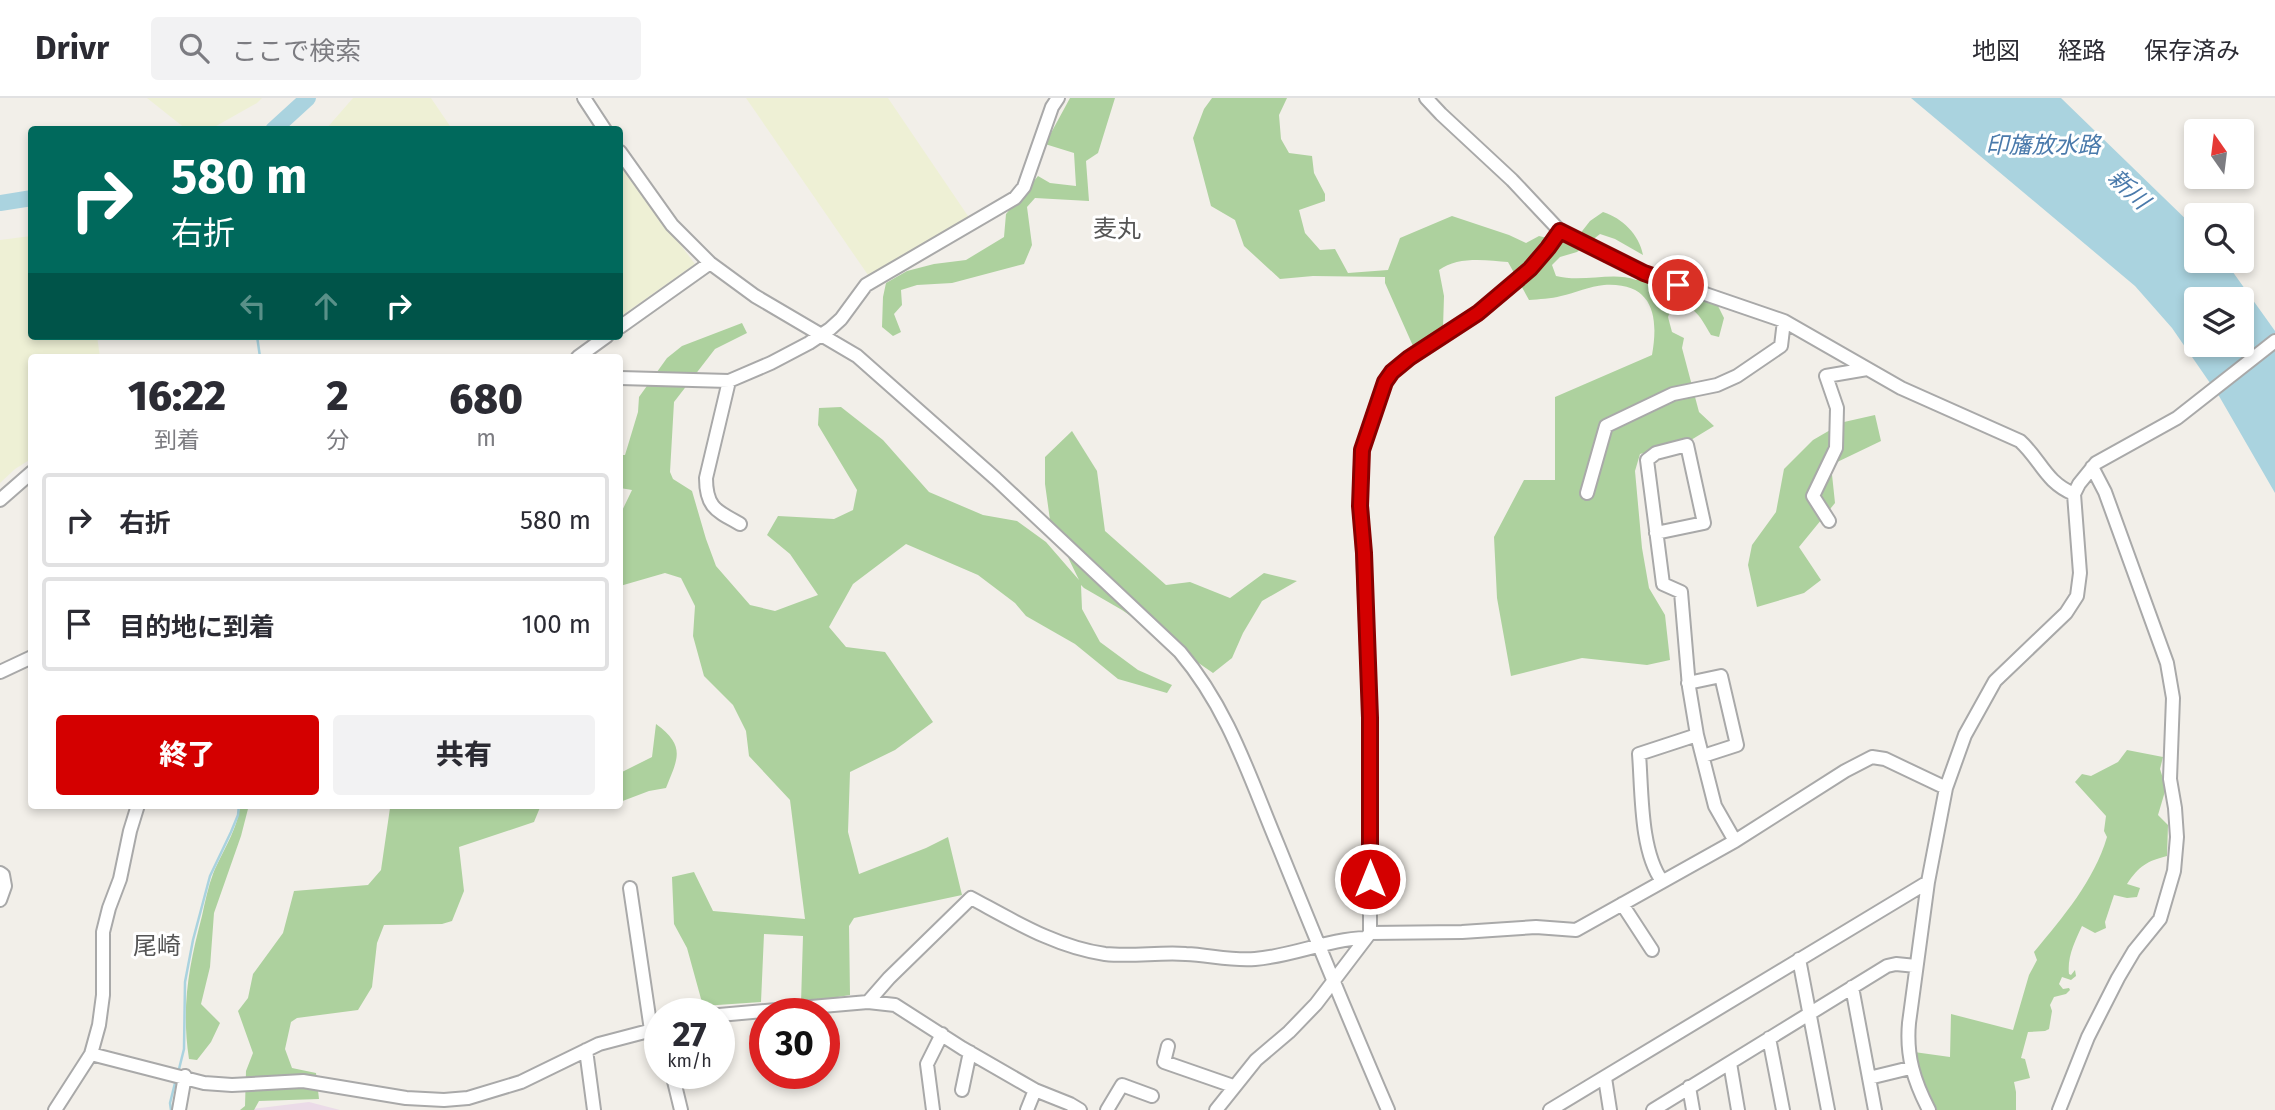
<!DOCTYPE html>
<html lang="ja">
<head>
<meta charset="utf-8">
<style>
	:root { --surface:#fff; --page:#f2f2f3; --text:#2b2b33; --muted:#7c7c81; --line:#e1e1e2; --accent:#d40000 }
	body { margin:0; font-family:"Fira Sans","Noto Sans JP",sans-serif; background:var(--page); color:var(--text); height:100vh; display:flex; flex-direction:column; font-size:26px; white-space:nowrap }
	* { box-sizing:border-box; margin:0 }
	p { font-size:23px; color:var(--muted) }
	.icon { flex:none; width:38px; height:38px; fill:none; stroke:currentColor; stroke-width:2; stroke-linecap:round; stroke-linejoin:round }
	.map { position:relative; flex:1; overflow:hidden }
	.drawer { position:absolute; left:28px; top:256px; width:595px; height:455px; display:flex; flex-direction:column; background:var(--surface); border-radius:7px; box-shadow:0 4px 10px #0003 }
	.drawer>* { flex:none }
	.guide { position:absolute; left:28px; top:28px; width:595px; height:214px; border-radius:7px; box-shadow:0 4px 10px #0003; background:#00695c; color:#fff; overflow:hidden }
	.needle { width:46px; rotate:346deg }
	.tools { position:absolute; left:2184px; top:21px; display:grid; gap:14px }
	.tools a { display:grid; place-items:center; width:70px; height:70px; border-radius:7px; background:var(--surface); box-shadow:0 4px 10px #0003; font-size:35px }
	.speed { position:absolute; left:644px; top:900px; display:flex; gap:14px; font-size:35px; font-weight:700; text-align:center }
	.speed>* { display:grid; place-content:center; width:91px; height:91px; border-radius:50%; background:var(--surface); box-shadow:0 4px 10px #0003; line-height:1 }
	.speed small { font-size:18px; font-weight:400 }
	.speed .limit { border:10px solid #d22; background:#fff; color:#111 }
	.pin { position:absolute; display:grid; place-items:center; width:60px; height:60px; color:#fff; margin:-30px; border:4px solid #fff; border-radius:50%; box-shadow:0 2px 7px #0007 }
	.me { position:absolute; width:77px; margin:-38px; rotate:0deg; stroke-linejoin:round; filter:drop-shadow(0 0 5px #0008) }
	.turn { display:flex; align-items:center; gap:24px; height:147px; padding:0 28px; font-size:32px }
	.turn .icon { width:91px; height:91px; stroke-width:2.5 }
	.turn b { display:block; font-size:49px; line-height:60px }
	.lanes { display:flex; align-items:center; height:66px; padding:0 28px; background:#0003; justify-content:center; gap:35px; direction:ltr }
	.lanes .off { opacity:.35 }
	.eta { display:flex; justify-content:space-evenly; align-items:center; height:119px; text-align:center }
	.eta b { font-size:42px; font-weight:800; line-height:49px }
	.action { display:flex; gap:14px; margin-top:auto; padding:14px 28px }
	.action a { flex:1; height:80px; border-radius:7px; background:var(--accent); color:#fff; font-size:28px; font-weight:800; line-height:80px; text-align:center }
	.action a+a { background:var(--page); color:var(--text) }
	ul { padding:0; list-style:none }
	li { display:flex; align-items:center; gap:21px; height:94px; margin:0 14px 10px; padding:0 14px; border:4px solid var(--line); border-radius:7px }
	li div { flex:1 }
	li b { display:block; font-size:26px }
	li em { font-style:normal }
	header { display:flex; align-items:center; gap:42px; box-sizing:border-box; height:98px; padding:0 35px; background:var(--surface); border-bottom:2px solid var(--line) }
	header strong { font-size:33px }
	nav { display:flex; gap:38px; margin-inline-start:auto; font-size:24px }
	.search { width:490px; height:63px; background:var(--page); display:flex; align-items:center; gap:18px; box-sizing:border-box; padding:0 24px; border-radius:7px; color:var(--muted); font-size:26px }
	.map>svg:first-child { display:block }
</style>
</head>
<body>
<header>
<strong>Drivr</strong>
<div class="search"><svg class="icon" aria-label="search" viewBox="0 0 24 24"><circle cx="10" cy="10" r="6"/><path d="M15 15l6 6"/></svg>ここで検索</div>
<nav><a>地図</a><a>経路</a><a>保存済み</a></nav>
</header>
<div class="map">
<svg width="2275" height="1012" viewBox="0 0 2275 1012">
	<rect width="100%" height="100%" fill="#f2efe9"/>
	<path fill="#ebdbe8" d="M309,1004l31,8h-89l1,-1z"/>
	<path fill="#eef0d5" d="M147,0h115l-5,5 -48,27 -23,-1z
		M353,0h78l21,31h-126z
		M746,0h142l82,121 -102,56z
		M620,67l75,99 -75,53z
		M31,138l1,100h65l3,21h-68l-1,102 -16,10 -15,14v-243z"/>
	<path fill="#add19e" d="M1070,0h45l-17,55 -12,8 3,40 -54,-3 -8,9 5,38 -8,19 -72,19 -35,2 -16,5 1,15 -8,9 7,18 -8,4 -11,-9 1,-30 3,-14 21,-12 27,-7 32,-4 38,-23 2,-23 32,-38 12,7 26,3 -2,-33 -29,-9z
		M1212,0h75l-8,17 2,24 8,14 23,3 2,17 11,21v7l-26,9 6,23 15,17 15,-1 13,24 40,-3 12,-32 52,-22 57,19 17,8 13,-7 33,8 18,-23 13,-9c19,6 36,22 40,43l-28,-16 -15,-5 -23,18 -17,5 -8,8 4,11c27,7 57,-5 80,4l32,-18 14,3 25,19 17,34 -5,19 -8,-2c-11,-18 -15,-30 -38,-31l-5,13 4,15 12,6 -2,10 17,64 15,14 -23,14 -51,14 -5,17 7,77 7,40 16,27 5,45 -23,5 -65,-7 -71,18 -14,-78 -3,-61 30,-57h31v-83l97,-42c7,-39 1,-73 -48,-70 -14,1 -29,8 -43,11 -10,3 -22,3 -32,4l-21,-38c-21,-2 -51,-6 -69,8l5,26 -1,32 -30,18 -28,-63v-6l-72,-1 -33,3 -36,-33 -9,-26 -24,-14 -18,-68 11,-29z
		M742,225l5,10 -32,16 -41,53 -4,70 3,7 19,12 14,48 10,27 34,39 25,6 43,-16 -28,-41 -23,-19 11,-19 56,3 19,-9 4,-20 -39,-65 1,-17 22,-1 42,33 46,52 54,23 34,6 29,21 33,38 -29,-60 -5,-36v-27l27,-26 25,40 8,60 61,54 24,-3 40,16 34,-25 33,8 -35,20 -19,32 -11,25 -19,15 -91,-63 -38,-22 -3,-3 1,24 18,33 38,28 34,15 -5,8 -49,-14 -43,-35 -49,-28 -11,-13 -37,-28 -72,-31 -53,40 -24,43 17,20 39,5 48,70 -38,28 -45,22 -2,60 11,42 67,-26 22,-11 14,58 -108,23 -5,8 1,69 -49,8 2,-67 -39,-2 -3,68 -58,4 -16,-58 -13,-24 -2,-47 22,-5 19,39 92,8 -15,-119 -41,-44 -3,-25 -13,-26 -29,-29 -11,-40 2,-30 -14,-28 -16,-5 -45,13v-71l12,-25 -12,-2v-33h5l13,-43 1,-15 28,-39 15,-12z
		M1875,317l6,26 -50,24 4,38 -36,44 22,33 -17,13 -47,14 -9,-42 4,-20 24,-33 8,-43 29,-29 31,-18z
		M656,626c30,22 22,34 10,64l-17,3 -29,11v-29l32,-16z
		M2127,652l36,7 -3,12 6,19 -8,27 10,10 -1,31c-20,5 -28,10 -40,28l13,4 -3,9 -10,1 -13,-3 -9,27 1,6 -11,5 -13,-7c-7,15 -15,31 -13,48l2,1 4,-5 1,6 -5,4 -9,-3 -3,7 4,5 6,-1 1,2 -4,4 -12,3 -4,8 2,6 -3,18 -4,2 -17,1 -7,26 4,1 5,19 -16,4 2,10v18h-79l-20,-42 -3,-16 36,5 1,-43 62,16 16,-55 8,-15 -3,-8c29,-35 60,-71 73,-115l-3,-6 2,-15 -31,-34 7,-8 9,2 27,-14z
		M240,707h9l-8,31 -27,77 -4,54 -9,37 19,19 -9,19 -14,18 -8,-1c-8,-52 0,-94 13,-143 3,-14 6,-29 11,-42 9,-22 25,-45 27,-69z
		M396,707h145l-7,17 -75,25 5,44 -12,30 -10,3 -58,1 -7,18 -5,44 -14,23 -61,8 -6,4 -6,27 7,19 24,5 3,26 -60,2 -5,9h-14l5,-4 1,-35 7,-18 -15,-42 10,-13 5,-24 30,-41 11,-42 74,-6 13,-15 9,-62z"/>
	<path fill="#aad3df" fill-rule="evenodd" d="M1911,0h150l135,131v32h29l50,70v162l-56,-97 -47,-68 -37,-42zM2196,201h46v46h-46z"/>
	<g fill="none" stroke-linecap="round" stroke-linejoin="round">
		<path stroke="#aad3df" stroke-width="2.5" d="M257,238l3,21
			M178,975l6,-24 1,-67 8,-42 17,-64 21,-44 7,-17 1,-10
			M171,1012l-1,-7 6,-24"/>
		<path stroke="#aad3df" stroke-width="16" d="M273,32l35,-32
			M0,105l32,-5"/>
		<g stroke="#a9a9a9" stroke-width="16">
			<path id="minor" d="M584,0l21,32
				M1426,0l15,16 71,66 48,51 84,42 140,48 117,67 119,53c21,19 25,41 54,53
				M620,54l52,73 38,38 45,33 102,60 139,123 184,173c49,58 69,124 98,193 36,89 72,177 110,265
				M620,229l90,-64
				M578,259l29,-21
				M620,280l109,3 42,-18 38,-20 21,-14 11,-10 25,-34 149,-87 9,-11 28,-80 6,-9
				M729,283l-23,97c0,30 11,33 34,46
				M1587,395l19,-67 67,-32 44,-9 20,-9 44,-30 3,-25
				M0,402l32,-28
				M1829,423l-16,-25 23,-48 1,-40 -11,-32 41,-7
				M1656,435l48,-10 -17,-78 -31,8 -9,7 16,124 18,8 8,95 8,48 18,71 20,35
				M0,574l32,-15
				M1688,585l33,-7 16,69 -34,11
				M0,775l3,2 2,11 -5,14
				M1662,783c-22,-30 -20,-90 -23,-127l58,-19
				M630,790l21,142
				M1622,806l30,46
				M1370,835l92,-1 74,-5 40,3 159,-89 110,-70 27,-14 13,2 61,29
				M1799,861l29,151
				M1852,889l23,123
				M868,904l21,-24 82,-80c43,23 85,49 134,56 27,3 54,-2 81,0 23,1 46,7 69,5 38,-3 73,-20 111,-21
				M719,917l149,-13 27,3 67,43 73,42 35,14 10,6
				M1769,940l14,72
				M1168,948l-4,16 69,24
				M586,952l8,60
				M91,956l113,29 28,2 71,-4 103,17 38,2 24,-2 53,-16 78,-38 61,-16
				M1730,965l8,47
				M675,975l-1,8 7,29
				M1605,980l5,32
				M1869,980l41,-10
				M1689,989l4,23
				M962,992l8,-38
				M55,1012l36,-56 8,-29 4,-30v-63l6,-24 11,-29 10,-48 8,-26
				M179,1012l6,-34
				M933,1012l-6,-46 15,-30
				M1027,1012l8,-20
				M1107,1012l15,-25 30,11
				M1216,1012l40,-50 33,-28 27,-28 54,-71v-215l-10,-238 2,-30 23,-68 7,-10 17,-14 69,-45 52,-44 30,-38
				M1550,1012l378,-228
				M1653,1012l234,-144 9,-2 20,2
				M1929,1012c-15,-29 -23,-54 -20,-87l19,-141 18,-94 19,-53 30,-54 71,-68 11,-17 3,-23 -6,-79 5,-10 17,-21 81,-45 98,-77
				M2059,1012l29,-73 30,-59 16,-27 26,-32 14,-48 3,-34 -2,-29 -5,-29 3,-81 -6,-35 -62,-171 -13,-25"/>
		</g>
		<use href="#minor" stroke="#fff" stroke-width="12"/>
	</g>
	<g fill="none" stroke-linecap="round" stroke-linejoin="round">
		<g stroke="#8a0000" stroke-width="18">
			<path id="route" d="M1370,781v-161l-6,-165 -4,-47 2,-56 23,-68 7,-10 17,-14 69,-45 52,-44 18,-21 12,-17 84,42 34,12"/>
		</g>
		<use href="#route" stroke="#d40000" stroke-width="12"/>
	</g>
	<g text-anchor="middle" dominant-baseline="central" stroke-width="6" stroke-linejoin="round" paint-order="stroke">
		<g font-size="23" font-style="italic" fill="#4a7aab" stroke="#fff">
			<text x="2043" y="47">印旛放水路</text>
			<text transform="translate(2129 91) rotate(43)">新川</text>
		</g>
		<g font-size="24" fill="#555" stroke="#fff">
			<text x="1117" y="131">麦丸</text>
			<text x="157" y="848">尾崎</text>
		</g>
	</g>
</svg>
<div class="tools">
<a><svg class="needle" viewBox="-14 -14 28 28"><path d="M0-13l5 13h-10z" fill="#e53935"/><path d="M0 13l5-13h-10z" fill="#7c7c81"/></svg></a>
<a><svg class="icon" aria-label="search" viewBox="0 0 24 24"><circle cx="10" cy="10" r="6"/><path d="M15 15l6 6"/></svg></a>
<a><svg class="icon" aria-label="layers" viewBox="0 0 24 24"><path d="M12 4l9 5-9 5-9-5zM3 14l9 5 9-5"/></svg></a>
</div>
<div class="speed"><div>27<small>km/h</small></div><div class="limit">30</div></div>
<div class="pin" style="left:1678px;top:187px;background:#d93025"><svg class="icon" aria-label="arrive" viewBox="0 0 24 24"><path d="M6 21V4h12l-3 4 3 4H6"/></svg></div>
<svg class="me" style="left:1370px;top:781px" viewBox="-20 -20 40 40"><circle r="17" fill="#d40000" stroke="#fff" stroke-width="3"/><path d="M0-11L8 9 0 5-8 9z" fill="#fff"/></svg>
<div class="guide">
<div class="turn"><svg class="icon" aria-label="right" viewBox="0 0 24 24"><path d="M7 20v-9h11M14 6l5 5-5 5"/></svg><div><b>580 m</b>右折</div></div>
<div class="lanes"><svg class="icon off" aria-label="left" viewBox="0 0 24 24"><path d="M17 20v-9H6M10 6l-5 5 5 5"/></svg><svg class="icon off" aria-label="ahead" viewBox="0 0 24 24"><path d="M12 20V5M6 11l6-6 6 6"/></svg><svg class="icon" aria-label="right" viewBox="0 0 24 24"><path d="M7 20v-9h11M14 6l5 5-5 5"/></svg></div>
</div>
<section class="drawer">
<div class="eta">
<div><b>16:22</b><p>到着</p></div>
<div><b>2</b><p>分</p></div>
<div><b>680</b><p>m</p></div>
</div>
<ul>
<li><svg class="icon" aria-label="right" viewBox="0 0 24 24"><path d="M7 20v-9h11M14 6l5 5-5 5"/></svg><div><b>右折</b></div><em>580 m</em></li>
<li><svg class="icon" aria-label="arrive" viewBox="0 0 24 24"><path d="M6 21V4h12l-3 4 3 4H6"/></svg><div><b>目的地に到着</b></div><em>100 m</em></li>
</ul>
<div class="action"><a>終了</a><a>共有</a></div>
</section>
</div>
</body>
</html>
